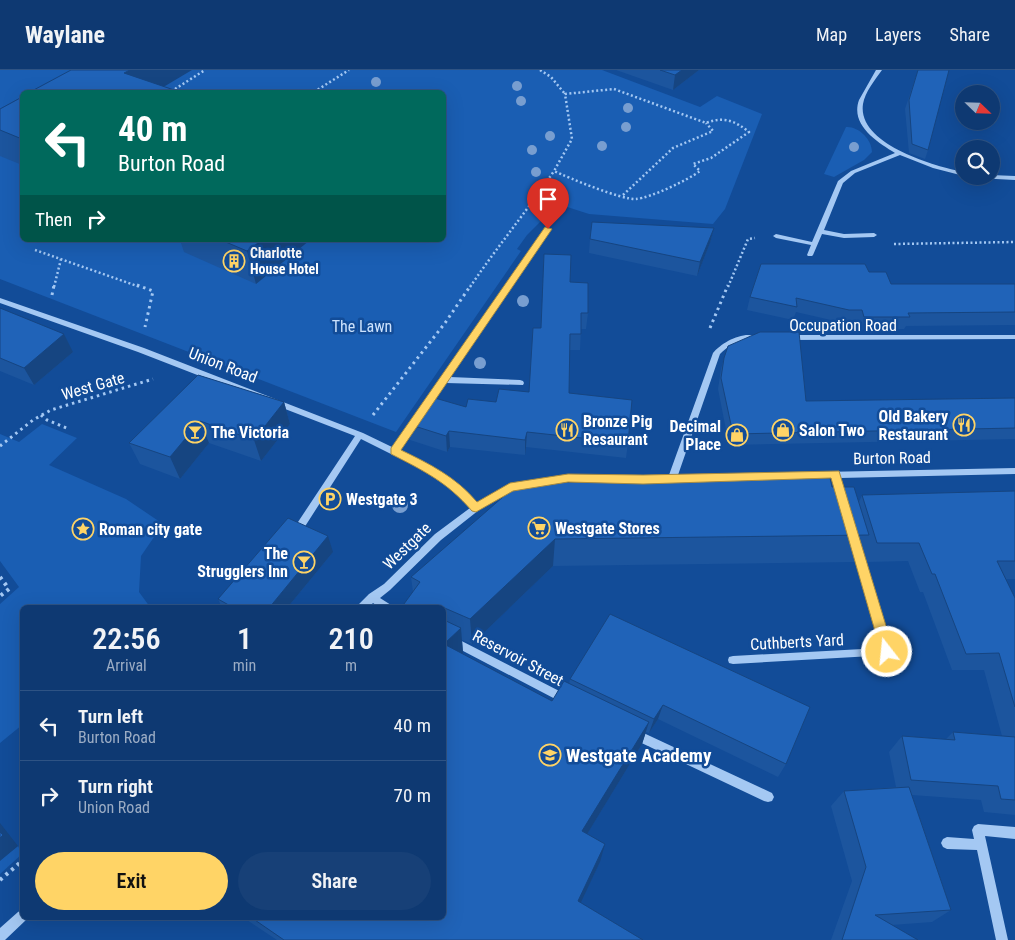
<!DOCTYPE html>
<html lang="en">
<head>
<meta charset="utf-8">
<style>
	:root { --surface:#0e3972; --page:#174077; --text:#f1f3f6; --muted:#9bacc4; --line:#2e5384; --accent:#ffd466 }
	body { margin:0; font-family:"Roboto Condensed",sans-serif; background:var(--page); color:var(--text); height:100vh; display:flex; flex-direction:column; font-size:19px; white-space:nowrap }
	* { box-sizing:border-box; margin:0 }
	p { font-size:16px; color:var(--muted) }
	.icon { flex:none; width:28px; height:28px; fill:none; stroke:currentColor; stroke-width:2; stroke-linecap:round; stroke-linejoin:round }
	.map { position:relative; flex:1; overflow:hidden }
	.sheet { position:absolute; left:20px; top:535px; width:426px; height:315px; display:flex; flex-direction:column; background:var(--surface); border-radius:8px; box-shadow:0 5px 20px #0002,0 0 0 1px var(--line) }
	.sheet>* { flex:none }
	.banner { position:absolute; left:20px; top:20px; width:426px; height:152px; border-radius:8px; box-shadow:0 5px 20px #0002,0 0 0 1px var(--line); background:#00695c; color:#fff; overflow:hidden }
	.needle { width:32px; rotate:113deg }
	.tools { position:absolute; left:955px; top:15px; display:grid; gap:10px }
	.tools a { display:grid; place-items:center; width:45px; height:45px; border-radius:50%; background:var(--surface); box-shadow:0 5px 20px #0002,0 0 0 1px var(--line); font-size:25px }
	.pin { position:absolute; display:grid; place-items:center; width:42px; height:42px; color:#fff; margin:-51px -21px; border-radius:50% 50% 50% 0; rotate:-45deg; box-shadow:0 0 5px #0007 }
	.pin .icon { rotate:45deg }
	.me { position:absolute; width:55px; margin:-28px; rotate:344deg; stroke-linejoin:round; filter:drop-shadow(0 0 4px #0008) }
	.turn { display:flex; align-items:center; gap:18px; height:105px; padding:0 15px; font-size:22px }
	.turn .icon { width:65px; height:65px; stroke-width:2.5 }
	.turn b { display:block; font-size:35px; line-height:42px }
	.then { display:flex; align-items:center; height:48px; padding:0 15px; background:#0003; gap:10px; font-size:19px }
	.eta { display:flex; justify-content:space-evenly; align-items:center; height:85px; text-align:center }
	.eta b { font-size:30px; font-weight:600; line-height:35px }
	.cta { display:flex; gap:10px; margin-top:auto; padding:10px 15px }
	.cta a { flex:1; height:58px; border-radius:30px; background:var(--accent); color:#111; font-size:20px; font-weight:600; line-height:58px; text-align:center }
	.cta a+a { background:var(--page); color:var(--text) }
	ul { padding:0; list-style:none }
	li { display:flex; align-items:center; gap:15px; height:70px; padding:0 15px; border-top:1px solid var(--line) }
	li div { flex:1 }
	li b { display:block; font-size:19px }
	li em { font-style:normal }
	header { display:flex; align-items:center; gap:30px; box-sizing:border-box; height:70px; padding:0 25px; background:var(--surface); border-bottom:1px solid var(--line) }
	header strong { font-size:24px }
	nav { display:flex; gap:28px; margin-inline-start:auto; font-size:18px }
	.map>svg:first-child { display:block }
</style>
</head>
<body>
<header>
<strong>Waylane</strong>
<nav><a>Map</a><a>Layers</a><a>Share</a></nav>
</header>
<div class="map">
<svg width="1015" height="870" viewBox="0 0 1015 870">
	<rect width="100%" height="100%" fill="#124c98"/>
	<path fill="#1a5eb3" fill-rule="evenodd" d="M0,0h602l98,37 17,-11 45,18 -37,95 -12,15 -124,-10 -31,-10 -31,31 -10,14 4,2 -125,181 -396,-153zM22,22h422v148h-422z
		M846,57c12,-1 26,12 26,25l-8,8 -30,17 -10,-3z
		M42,354l35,14 -28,27 77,34 37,25 -22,32 -2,36 11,15 -128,1v117l-22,18v-139l19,-17 -19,-26v-127l19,8z
		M18,776l4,8 -22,20v-14z"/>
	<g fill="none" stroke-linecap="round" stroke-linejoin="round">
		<path stroke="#a4c8f3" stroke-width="2.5" stroke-dasharray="2 2.5" stroke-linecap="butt" d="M540,0l11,7 14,17
			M175,19l30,-19
			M614,19l92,34c18,-7 29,-2 43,9l-38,26 -18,6 7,7c-12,9 -50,27 -64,28 -14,1 -67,-21 -82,-28l18,-32 -7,-45z
			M314,22l35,-22
			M623,125l50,-47 40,-17 -7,-8
			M894,174l121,-2
			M35,180l105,37
			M54,217l7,-28
			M470,217c27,-40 57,-76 84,-116
			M728,217l20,-48 7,-1"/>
		<path stroke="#a4c8f3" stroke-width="3" stroke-dasharray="2.5 4" stroke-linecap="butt" d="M137,215l16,6 -8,36
			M52,225l2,-10
			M710,258l18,-43
			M41,345l6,5 22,9
			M373,345l72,-92 26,-38
			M0,376l33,-26 18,-10 102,-31"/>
		<path stroke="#a4c8f3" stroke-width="4" stroke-dasharray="3 4.5" stroke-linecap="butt" d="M0,507l9,12 -9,7
			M0,810l22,-19"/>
		<path fill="#a4c8f3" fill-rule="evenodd" d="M876,0h6c-7,10 -17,22 -19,34 -6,40 71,62 101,68v4l-31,-8 -33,-13 -45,18 -12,10 -19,47 20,4 30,-1 3,2 -3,2 -30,1 -22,-4 -9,21 -1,1h-4l-1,-1 4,-10 -35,-7 -3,-2 3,-2 36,8 26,-61 13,-10 44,-18c-18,-11 -45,-28 -36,-53z
			M991,105l24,1v4l-38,-2 -3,-2h17z
			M548,157l3,2 -101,148 70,3 3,1 1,2 -1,2 -77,-2 -17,25h-6l-1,-2 1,-2 123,-176z
			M0,228l144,50 219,85 29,14 21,-28h6l1,2 -1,2 -20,28 38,19 24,16 16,17 33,-19 58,-9h101l44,-122c9,-11 33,-24 46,-15 -5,3 -10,2 -16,3 -9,2 -16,6 -23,13l-42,121 337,-7v6l-175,4 6,20 -1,2h-6l-1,-2 -6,-20 -189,4 -75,-1 -56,9 -33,20 -38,30 -51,50 -10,8 11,7 2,3h-13l-7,-5 -5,5h-13l14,-14 15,-10 51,-50 35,-26 -15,-18 -24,-16 -70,-35 -57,89h-6l-1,-3 1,-3 57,-86 -217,-84 -138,-49z
			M788,265h227v4l-230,1 -1,-2z
			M855,470l3,1 2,3 32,108 -2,3 -157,9 -4,-1 -1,-3 1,-3 4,-1 148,-8 -31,-104 2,-3z
			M444,562l125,64 1,3 -1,3 -4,2 -4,-2 -117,-61z
			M635,659l137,64 2,4 -2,4 -4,1 -4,-1 -133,-63 -1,-4 1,-4z
			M978,754l37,3v12l-30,-3 23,104h-12l-19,-90 -30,-1 -4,-2 -2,-4 2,-4 4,-2 27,2 -2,-9 2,-4z
			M22,840v8h5l-1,2 -21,20h-5v-12l18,-16z"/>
	</g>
	<g fill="#789ed0">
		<circle cx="376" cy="12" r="5"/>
		<circle cx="517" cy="16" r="5"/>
		<circle cx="521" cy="31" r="5"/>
		<circle cx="628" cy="38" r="5"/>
		<circle cx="626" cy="57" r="5"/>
		<circle cx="550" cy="66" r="5"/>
		<circle cx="602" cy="76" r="5"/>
		<circle cx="854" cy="77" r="5"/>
		<circle cx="532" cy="80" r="5"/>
		<circle cx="536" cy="102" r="5"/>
		<circle cx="523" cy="231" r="6"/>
		<circle cx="480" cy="293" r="6"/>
		<circle cx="400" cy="435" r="8"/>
	</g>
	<path fill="#1c559e" d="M616,0h83l-26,20z
		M918,0l10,80 -3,9 -16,-6 -4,-44z
		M22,27v68l-22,-9v-47z
		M714,158l-4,15 -13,33 -108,-23 1,-14z
		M180,170h130l-54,44 -72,-32z
		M869,202l22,12h124v41l-109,1 -2,3 -45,1 -3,-7h-12l-48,-11 -3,8 -46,-10 3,-13z
		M570,212l18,31 -2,16h-5l-1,21h-10l-1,43 59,50 -2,15 -100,-11 -1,8 -75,-8 -3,5 -37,-12 -2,-16 58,-17 30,-5 33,-10 12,-64z
		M0,238l73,44 -39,33 -34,-14z
		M724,288l82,43 209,-3v41l-286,6 -11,-56 3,-20z
		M198,305l86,27 6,22 -29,37 -52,-18 -29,36 -40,-15 -11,-21z
		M519,413l313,4 27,15 3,-7 153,-4v88h-9l9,19v217l-31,-3 -3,-12 -69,-5 39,115 -19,12 -40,3 26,15h-87l21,-59 -21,-75 13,-15 52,-4 -7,-35 13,-16 44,3 7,-7 49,4 -18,-66h-32l-29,-78h-3l-12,-31 -41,1 -5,-15 -8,15 -301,4 -81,78 -10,-4 1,13 -1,1 90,47 17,-17 1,-5 40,-65 176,150 -8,13 -120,-58 -9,14 -3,-1 -4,12 -55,90 13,28 -20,41 63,37h-366l-33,-22h200v-310h-43l12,-16 -2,-15z
		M333,482l-46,56h-65l-4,-9z"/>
	<path fill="#164581" d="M130,0h62l-37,22 -31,-19z
		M682,0h17l-26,20 2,-15z
		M714,158l-4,15 -13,33 3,-14z
		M262,170h48l-54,44 -9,-33z
		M64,264l9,18 -39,33 -10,-17z
		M284,332l6,22 -29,37 -7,-21z
		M200,351l9,22 -29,36 -10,-22z
		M449,361l1,16 -3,5 -1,-16z
		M527,362l-1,15 -1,8v-15z
		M328,466l5,16 -46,56h-18z
		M555,469l-2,27 -81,78 -2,-25z
		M461,558l2,25 -17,16 -2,-25z
		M663,635l-5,14 -9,14 5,-14z
		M649,652l-7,22 -64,105 4,-18z
		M0,753l18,23 -18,15z
		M605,774l-5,18 -26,55 4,-16z"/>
	<path fill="#2063b8" stroke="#164581" d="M71,0h59l-6,3 56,19h-150z
		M660,0h22l-7,5z
		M918,0h31l-21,80 -16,-6 -3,-44z
		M22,27v42l-22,-9v-21z
		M592,152l122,6 -14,34 -110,-23z
		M221,170h41l-15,11z
		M544,184l27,1 -1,27 18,1v30h-7v21h-11l-1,59 63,7 -4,43 -101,-11 -2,8 -76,-9 -3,5 -38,-12 20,-28 38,11 2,-8 28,3 3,-13 30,3 4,-64h8z
		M761,194h104l4,8h17l5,12h124v28l-107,1 2,4h-46l-2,-7h-13l-53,-12 1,9 -47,-10z
		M0,238l64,26 -40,34 -24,-10z
		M760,262h39l7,69 209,-3v30l-282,6 -12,-56 3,-20 4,-12z
		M198,305l86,27 -30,38 -54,-19 -30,36 -41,-14z
		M830,408l2,9h22l15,48 -314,4 -85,80 -30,-13v2h-39l19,-26 -9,-5 108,-94z
		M1015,421v70h-18l18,37v109l-16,-54 -33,1 -31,-80h-3l-13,-31h-42l-15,-48z
		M288,448l40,18 -59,72h-35l-16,-9z
		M610,544l200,93 -24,57 -123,-59 -9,14 -84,-40z
		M444,550l17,8 -17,16z
		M444,574l108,57 12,-20 85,41 -67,109 23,13 -27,57 65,39h-359l-32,-22h192z
		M953,662l62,5v63l-14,-1 -3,-13 -87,-6 -9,-44 53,4z
		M909,717l42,123 -76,5 43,25h-76l24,-73 -22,-76z
		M0,762l3,3 -3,3z"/>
	<path fill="#ffd466" stroke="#a68a42" d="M545,157l7,2 -151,221c29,14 55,27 76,52l33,-19 58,-9 75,1 196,-4 55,181 -2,4h-9l-2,-4 -50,-174 -188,6 -75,-2 -55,9 -37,21 -4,-1c-25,-29 -48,-40 -81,-57v-6z"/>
	<defs>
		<g id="building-ring" transform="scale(1.125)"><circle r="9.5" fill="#124c98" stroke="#ffd466" stroke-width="1.5"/><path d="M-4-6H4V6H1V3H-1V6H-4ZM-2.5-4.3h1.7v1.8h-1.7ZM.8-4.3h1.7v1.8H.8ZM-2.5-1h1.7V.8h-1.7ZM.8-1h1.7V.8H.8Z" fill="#ffd466"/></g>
		<g id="restaurant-ring" transform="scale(1.125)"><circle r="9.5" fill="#124c98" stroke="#ffd466" stroke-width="1.5"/><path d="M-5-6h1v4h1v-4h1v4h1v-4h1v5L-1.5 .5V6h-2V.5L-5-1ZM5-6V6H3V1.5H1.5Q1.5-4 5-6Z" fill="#ffd466"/></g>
		<g id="shop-ring" transform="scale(1.125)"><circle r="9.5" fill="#124c98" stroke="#ffd466" stroke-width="1.5"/><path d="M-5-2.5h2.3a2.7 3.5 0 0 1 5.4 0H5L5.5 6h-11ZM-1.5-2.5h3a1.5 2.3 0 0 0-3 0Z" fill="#ffd466"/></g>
		<g id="bar-ring" transform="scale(1.125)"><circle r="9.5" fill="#124c98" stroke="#ffd466" stroke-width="1.5"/><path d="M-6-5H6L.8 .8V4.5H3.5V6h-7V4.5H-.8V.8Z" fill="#ffd466"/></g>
		<g id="parking-ring" transform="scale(1.125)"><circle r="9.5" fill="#124c98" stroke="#ffd466" stroke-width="1.5"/><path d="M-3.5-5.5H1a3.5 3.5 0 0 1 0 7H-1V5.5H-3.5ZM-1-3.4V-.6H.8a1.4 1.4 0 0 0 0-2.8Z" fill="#ffd466"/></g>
		<g id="supermarket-ring" transform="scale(1.125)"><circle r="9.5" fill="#124c98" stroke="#ffd466" stroke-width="1.5"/><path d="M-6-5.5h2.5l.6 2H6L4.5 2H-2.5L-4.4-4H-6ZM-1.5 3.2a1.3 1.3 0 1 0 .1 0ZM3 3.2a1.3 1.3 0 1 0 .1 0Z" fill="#ffd466"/></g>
		<g id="sight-ring" transform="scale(1.125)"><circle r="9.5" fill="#124c98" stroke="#ffd466" stroke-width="1.5"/><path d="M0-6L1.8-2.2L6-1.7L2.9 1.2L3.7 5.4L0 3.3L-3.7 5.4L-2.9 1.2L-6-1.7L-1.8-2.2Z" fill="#ffd466"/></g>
		<g id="school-ring" transform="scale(1.125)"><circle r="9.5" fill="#124c98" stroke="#ffd466" stroke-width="1.5"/><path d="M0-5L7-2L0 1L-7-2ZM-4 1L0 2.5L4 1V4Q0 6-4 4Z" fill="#ffd466"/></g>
	</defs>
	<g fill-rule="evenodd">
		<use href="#building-ring" x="234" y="191"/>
		<use href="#restaurant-ring" x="964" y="355"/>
		<use href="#restaurant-ring" x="567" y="360"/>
		<use href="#shop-ring" x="783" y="360"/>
		<use href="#bar-ring" x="195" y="362"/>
		<use href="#shop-ring" x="737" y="365"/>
		<use href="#parking-ring" x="330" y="429"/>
		<use href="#supermarket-ring" x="539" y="458"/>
		<use href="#sight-ring" x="83" y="459"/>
		<use href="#bar-ring" x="304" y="492"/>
		<use href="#school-ring" x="550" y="685"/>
	</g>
	<g text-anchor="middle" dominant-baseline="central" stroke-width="5" stroke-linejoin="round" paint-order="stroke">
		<g font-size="14" font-weight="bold" fill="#fff" stroke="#124c98" text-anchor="start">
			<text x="250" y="183">Charlotte<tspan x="250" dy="16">House Hotel</tspan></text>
		</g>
		<g font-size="16" fill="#fff" stroke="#124c98">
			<text x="843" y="255">Occupation Road</text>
			<text transform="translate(223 295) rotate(21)">Union Road</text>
			<text transform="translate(93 316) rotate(-16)">West Gate</text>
			<text transform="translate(892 388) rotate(-1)">Burton Road</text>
			<text transform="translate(407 476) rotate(-44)">Westgate</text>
			<text transform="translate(797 572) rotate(-3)">Cuthberts Yard</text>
			<text transform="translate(518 588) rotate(28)">Reservoir Street</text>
		</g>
		<g font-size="16" fill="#cce2fd" stroke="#124c98">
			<text x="362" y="256">The Lawn</text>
		</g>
		<g font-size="16" font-weight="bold" fill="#fff" stroke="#124c98" text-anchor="start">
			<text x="948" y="346" text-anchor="end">Old Bakery<tspan x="948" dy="18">Restaurant</tspan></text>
			<text x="583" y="351">Bronze Pig<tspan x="583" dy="18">Resaurant</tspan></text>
			<text x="721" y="356" text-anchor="end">Decimal<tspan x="721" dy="18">Place</tspan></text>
			<text x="799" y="360">Salon Two</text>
			<text x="211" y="362">The Victoria</text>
			<text x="346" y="429">Westgate 3</text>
			<text x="555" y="458">Westgate Stores</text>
			<text x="99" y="459">Roman city gate</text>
			<text x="288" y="483" text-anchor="end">The<tspan x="288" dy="18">Strugglers Inn</tspan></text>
		</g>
		<g font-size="19" font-weight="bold" fill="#fff" stroke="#124c98" text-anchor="start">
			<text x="566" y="685">Westgate Academy</text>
		</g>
	</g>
</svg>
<div class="tools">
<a><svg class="needle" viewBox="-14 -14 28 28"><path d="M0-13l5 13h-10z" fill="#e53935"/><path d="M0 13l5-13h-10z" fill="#9bacc4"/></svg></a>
<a><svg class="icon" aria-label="search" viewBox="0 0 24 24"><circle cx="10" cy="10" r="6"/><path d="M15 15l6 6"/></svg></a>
</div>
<div class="pin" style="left:548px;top:159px;background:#d93025"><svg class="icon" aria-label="arrive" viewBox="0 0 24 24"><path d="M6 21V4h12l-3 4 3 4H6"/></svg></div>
<svg class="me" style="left:887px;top:582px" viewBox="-20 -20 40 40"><circle r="17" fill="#ffd466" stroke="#fff" stroke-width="3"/><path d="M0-11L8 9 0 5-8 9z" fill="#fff"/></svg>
<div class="banner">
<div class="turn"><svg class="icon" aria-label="left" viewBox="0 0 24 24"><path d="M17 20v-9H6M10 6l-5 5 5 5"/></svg><div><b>40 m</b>Burton Road</div></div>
<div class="then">Then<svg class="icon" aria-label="right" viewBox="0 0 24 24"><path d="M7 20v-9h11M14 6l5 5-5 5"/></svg></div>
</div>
<section class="sheet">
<div class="eta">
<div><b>22:56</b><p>Arrival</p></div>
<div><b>1</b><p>min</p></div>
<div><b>210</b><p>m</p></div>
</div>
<ul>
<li><svg class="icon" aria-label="left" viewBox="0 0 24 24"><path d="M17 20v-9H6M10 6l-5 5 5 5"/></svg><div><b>Turn left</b><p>Burton Road</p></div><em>40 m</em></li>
<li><svg class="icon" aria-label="right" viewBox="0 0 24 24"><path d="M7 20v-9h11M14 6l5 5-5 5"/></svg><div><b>Turn right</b><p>Union Road</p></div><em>70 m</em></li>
</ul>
<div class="cta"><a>Exit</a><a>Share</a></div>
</section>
</div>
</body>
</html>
